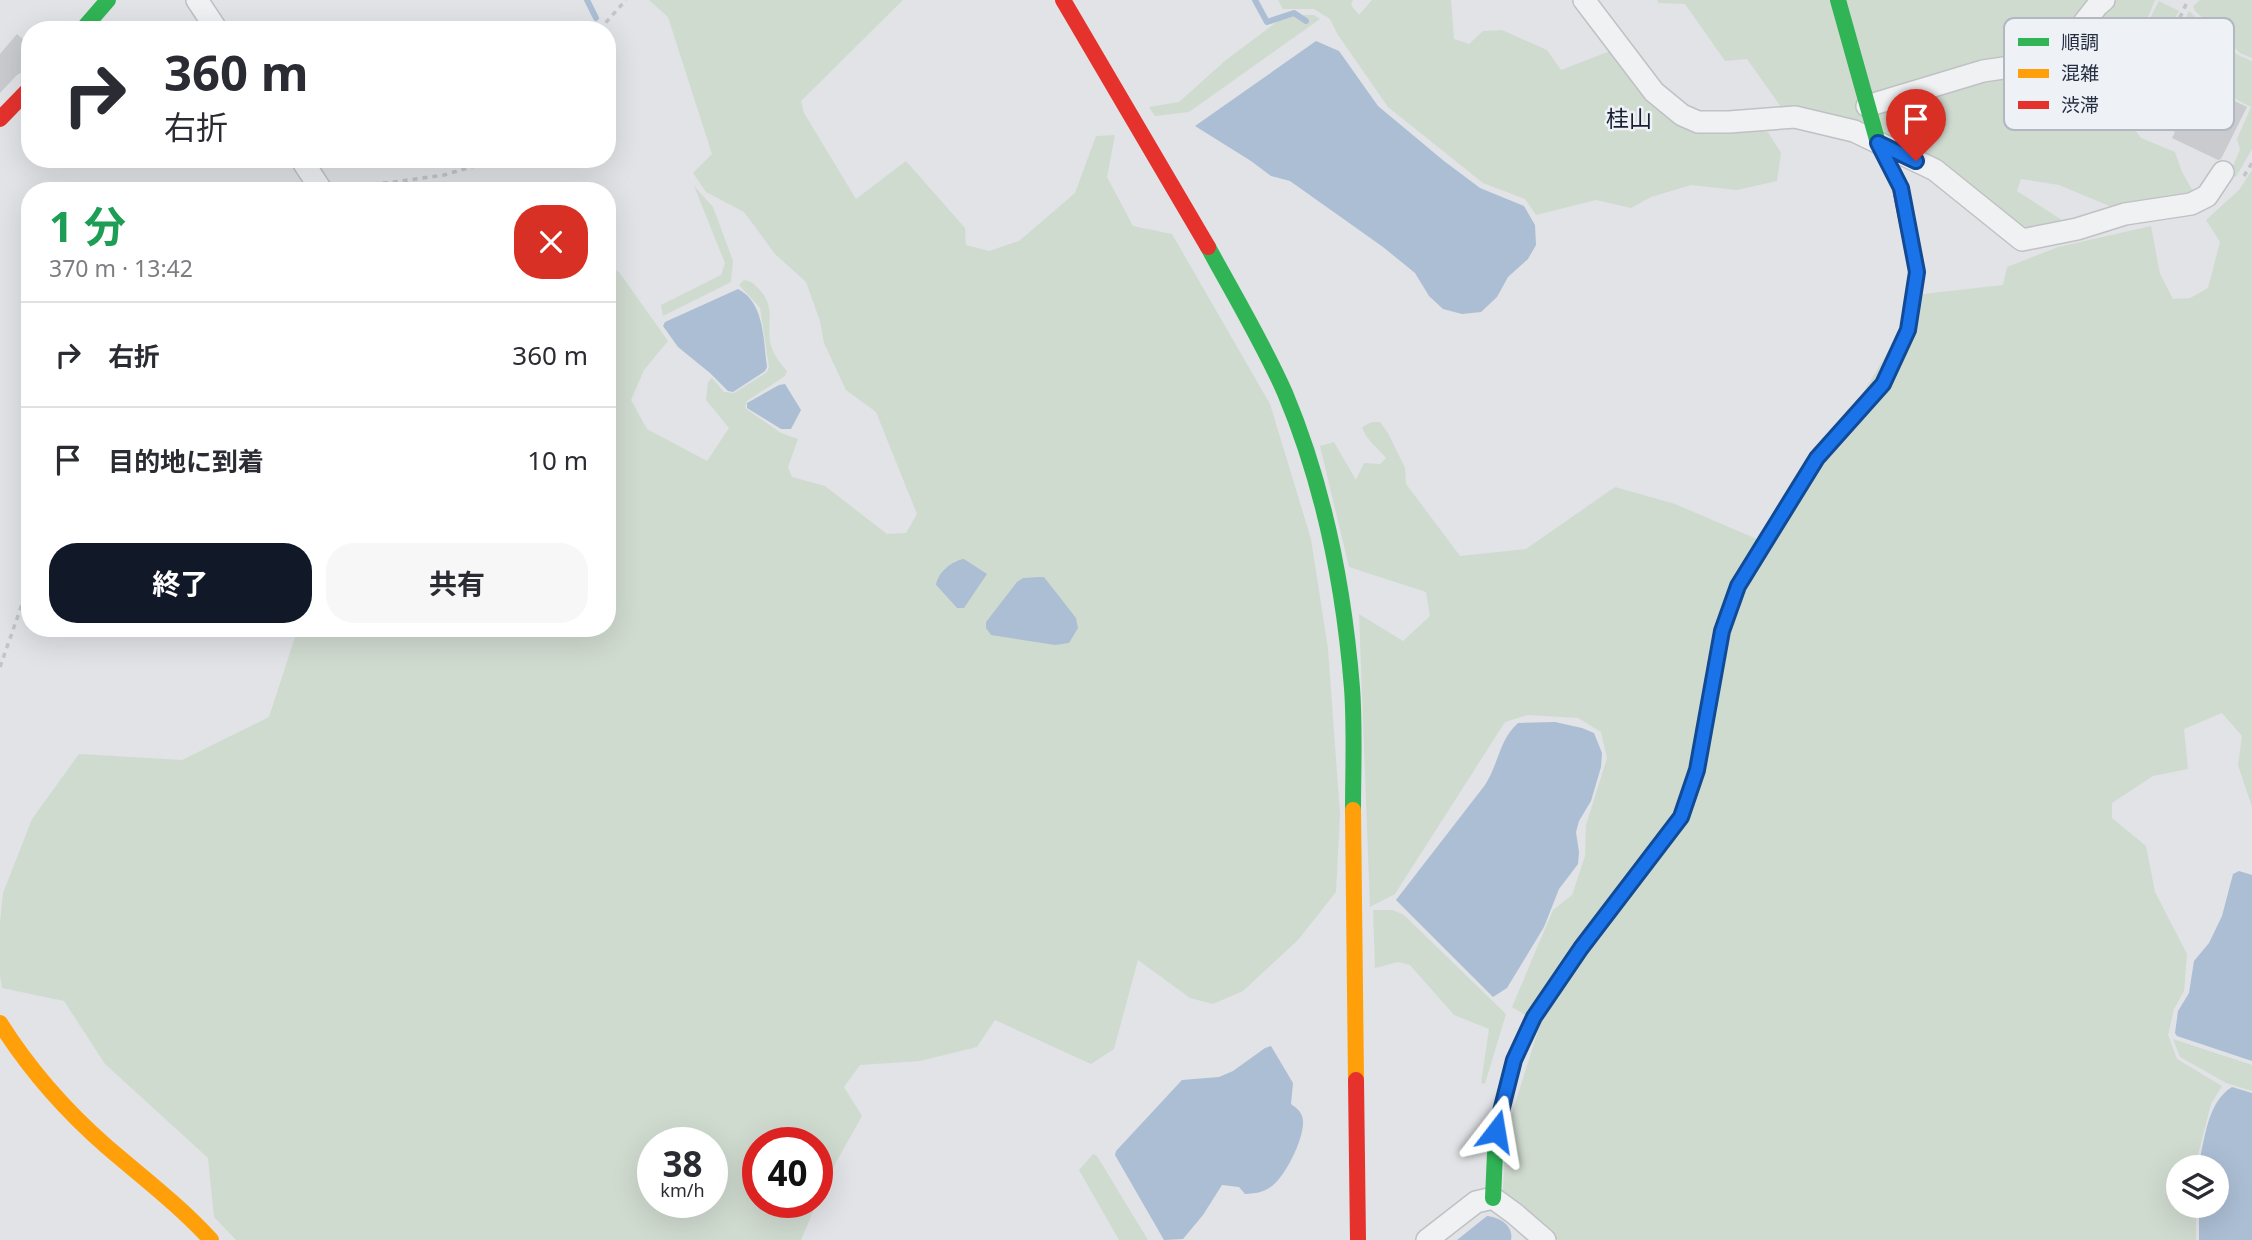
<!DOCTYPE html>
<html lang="ja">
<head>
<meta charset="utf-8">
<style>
	:root { --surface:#fff; --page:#f7f7f7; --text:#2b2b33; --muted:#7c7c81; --line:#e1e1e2; --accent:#111827 }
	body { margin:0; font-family:"Noto Sans","Noto Sans JP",sans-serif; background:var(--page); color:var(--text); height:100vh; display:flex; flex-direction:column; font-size:26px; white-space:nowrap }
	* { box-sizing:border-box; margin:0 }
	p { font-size:23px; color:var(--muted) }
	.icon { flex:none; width:38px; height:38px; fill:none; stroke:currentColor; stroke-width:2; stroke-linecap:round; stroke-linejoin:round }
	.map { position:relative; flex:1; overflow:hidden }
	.sheet { position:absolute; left:21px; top:182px; width:595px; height:455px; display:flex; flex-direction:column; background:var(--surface); border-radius:28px; box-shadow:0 7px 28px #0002 }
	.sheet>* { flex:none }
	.guide { position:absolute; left:21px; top:21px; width:595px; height:147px; border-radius:28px; box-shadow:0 7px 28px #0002; background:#fff; color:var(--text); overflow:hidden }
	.controls { position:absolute; left:2166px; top:1155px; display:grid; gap:14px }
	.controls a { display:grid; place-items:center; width:63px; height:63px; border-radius:50%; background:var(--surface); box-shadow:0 7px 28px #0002; font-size:35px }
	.speed { position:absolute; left:637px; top:1127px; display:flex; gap:14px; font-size:35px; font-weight:700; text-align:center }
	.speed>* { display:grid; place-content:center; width:91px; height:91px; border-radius:50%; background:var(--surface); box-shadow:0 7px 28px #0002; line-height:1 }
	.speed small { font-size:18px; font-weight:400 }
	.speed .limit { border:10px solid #d22; background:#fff; color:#111 }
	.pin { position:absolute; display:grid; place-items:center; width:60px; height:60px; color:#fff; margin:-72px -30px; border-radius:50% 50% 50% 0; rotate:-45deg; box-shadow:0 0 7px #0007 }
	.pin .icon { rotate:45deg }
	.me { position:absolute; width:77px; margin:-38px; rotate:14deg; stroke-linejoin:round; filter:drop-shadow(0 0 5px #0008) }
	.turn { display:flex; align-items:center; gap:24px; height:147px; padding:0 28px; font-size:32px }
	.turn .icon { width:91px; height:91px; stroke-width:2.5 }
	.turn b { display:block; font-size:49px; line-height:60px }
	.round { display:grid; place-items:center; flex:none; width:74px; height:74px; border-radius:28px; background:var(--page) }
	.summary { display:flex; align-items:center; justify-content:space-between; height:119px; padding:0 28px }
	h1 { font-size:42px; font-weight:700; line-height:52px; color:#1e9e55 }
	.button { display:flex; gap:14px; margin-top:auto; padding:14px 28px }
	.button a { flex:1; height:80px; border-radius:28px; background:var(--accent); color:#fff; font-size:28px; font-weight:700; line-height:80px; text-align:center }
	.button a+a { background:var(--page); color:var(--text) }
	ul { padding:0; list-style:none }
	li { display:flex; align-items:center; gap:21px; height:105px; padding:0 28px; border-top:2px solid var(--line) }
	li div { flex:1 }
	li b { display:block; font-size:26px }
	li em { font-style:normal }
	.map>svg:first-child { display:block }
</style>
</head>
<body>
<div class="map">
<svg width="2252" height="1240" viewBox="0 0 2252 1240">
	<rect width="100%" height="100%" fill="#e1e3e6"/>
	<path fill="#d0dbd0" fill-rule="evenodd" d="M649,0h254l-102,101 3,12 52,86 50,-38 59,67 1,17 23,6 30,-10 56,-48 21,-57 19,-1 -8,42 26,49 39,8 98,170 41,135 17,110 12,165 -4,78 -38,48 -55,51 -30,13 -23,-6 -52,-38 -24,89 -23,15 -96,-44 -18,27 -57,14 -60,4 -16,22 18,29 -32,57 -13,29v-59h-59v59h59l-16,38h-565l-22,-23 -6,-59 -103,-94 -41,-63 -62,-13 -2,-13v-52l3,-30 29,-74 47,-65 103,6 87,-43 29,-89h309v-364l12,8 49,69 -24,29 -13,30 16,29 60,32 22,-33 -23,-28 2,-18 4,-4 12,14 10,1 33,-21 2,-5 -9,-59 -21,-23 5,-5c7,1 9,3 14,8 18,18 9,32 12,54 2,11 10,21 17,29l-2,5 -38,25 -2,7 36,25 17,6 -10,28 4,10 33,9 62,48 19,-1 11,-19 -41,-102 -30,-22 -22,-47 -4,-22 -14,-39 -31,-28 -31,-42 -38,-20 -13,-19 19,-19 -44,-137zM956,560l1,48 -21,-23 1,-6zM653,1143h59v59h-59z
		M1278,0h75l-2,5 8,10 13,-15h79l3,39 15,5 14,-13 19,-1 45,20 14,20 49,-19 68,70 34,12 28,-5 28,4 13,21 -4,28 -40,9 -46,-5 -40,12 -20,11 -35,-8 -60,15 -11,-16 -42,-16 -95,-76 -50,-72 -8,-16 -16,-10h-31z
		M1657,0h498l-12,29 -22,37 -4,39 24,33 34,14 7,20 12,21 -82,14 -53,-22 -38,-6 -4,12 48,31 -24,8 -26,-3 -132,-92 -55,-22 -47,-6 -34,-48 -22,2 -40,-57 -26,-1z
		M2200,0h52v58l-12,-5 -45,-42 -2,-5z
		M2159,1l20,10 -23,42 -5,-2 -2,3 -14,-7z
		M2189,11l49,44 14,6v88l-16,28 -6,-3 10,-25 -3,-10 14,-32 -37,-19 -2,5 -42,-20 4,-10 -8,-6z
		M1286,15h28l6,4 -131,93 -34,4 -6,-9 30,-5 47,-42z
		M2252,170v637l-14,-42 4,-29 -20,-23 -38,16 4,40 -35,7 -41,27v15l34,28 9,46 32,62 -3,37 -10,18 -6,26 9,24 45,27 -11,18 -16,63h-16v39h17v34h-638l-55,-48 2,-56 35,-112 -28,-17 41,-97 19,-15 13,-39 1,-31 21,-67 -6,-26 -23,-14 -50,-3 -23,7 -110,172 -25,13 -11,-293 44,27 27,-25 -4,-24 -77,-25 -29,-121 14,-4 22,38 8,-17 16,1 6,-6c-9,-11 -20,-18 -24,-31l10,-5h8l8,11 17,35 1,16 54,72 66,-7 89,-62 60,17 96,41 152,-251 80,-9 4,-18 51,-20 93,-21 9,48 13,25 17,-1 18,-10 12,-46 -14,-22 33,-30z
		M694,186l19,21 20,54 -2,21 -68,34 -2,-11 60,-30 4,-12z
		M1373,910h20l11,5 102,99 -21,70 -4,-1 8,-54 -35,-14 -44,-50 -12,-3 -23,6z
		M2173,1039l79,26v26l-26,-8 -46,-26z
		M1093,1154l4,2 51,84h-29l-40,-70z"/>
	<path fill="#acbed4" d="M1316,41l23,10 39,55 66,55 36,27 44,18 11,19 1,20 -8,14 -20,18 -11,20 -16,15 -19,2 -19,-5 -14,-13 -14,-23 -32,-26 -93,-66 -19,-5 -20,-15 -56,-35z
		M738,289c27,14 25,51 29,78l-2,4 -32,21 -5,-1 -18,-18 -32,-26 -15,-21 2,-4z
		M785,384l16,26 -10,19h-10l-34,-21v-5l32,-18z
		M964,559l23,15 -23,34h-7l-21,-23c1,-12 17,-25 28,-26z
		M1039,577h5l32,41 2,10 -9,15 -14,2 -64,-10 -5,-7v-6l31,-40 6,-4z
		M1555,722l27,6 12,5 8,20 -1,14 -10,34 -12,20 -3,11 3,20 -1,12 -19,25 -15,38 -37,61 -14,9 -97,-97 89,-115c14,-22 14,-45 33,-62z
		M2239,871l13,4v186l-75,-25 -2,-3 3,-22 11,-18 5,-32 15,-18 13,-27 11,-42z
		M1271,1046l22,37 -2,21c4,3 9,6 11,12 6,16 -16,60 -30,70 -9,7 -16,7 -27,8l-6,-7 -17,-2 -19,30 -20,24 -19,1 -49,-85 1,-4 66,-71 37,-3 14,-6 32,-23z
		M2232,1087l20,6v147h-53v-34h18v-39h-19c7,-27 9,-65 34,-80z
		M1487,1216c13,1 27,10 24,24h-54z"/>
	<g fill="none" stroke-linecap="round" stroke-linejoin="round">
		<path stroke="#acbed4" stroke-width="6" d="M587,0l9,18
			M1255,0l12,22 27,-9 12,8"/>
	</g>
	<path fill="#c9cbcf" d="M17,34l13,11v23l-13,7 -17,18v-39z
		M2152,54l18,9 -5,11 48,23 3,-5 31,15 -26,52 -3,1 -46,-22 3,-6 -48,-23 9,-19 -9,-5 9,-20 9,5z"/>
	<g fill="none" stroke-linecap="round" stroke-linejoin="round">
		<g stroke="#bfc1c4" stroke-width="24">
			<path id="street" d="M197,0l20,30
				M1584,0l70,92 28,23 16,7h31l66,-5 59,14 81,39 87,70 55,-11 48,-15 66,-10 16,-8 16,-24
				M1867,106l116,-35 68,-10 10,-9 36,-46 7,-6
				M301,159l21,32
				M1427,1240l49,-38 17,-4 22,16 30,26"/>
		</g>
		<path stroke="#c2c4c9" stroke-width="3.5" stroke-dasharray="5 5" stroke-linecap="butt" d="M599,30l27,-30
			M2163,54l25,-54
			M2244,176l8,-13
			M343,187l51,-5 50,-7 54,-16
			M0,667l21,-60 9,-10"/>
		<use href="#street" stroke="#f0f1f3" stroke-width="21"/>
		<path stroke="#30b455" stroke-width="16" d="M1838,0l40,143 21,40
			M82,30l26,-30
			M1208,247c26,48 55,96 77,146 39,93 59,195 67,295 3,40 1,82 1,122
			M1493,1198l3,-67 18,-71 20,-43 47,-69 100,-131 16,-47 7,-38"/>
		<path stroke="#ff9f0a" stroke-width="16" d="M1704,732l18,-101 16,-45 79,-128 66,-74 7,-15
			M1353,810l3,270
			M0,1023c29,46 65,87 106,123 36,31 73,59 105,94"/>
		<path stroke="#e5322d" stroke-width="16" d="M1063,0l145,247
			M0,119l30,-31
			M1890,369l18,-39 9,-58 -18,-89
			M1356,1080l2,160"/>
	</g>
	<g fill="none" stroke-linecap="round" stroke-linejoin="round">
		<g stroke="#114b97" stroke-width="18">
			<path id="route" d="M1496,1131l18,-71 20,-43 47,-69 100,-131 16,-47 25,-139 16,-45 79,-128 66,-74 25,-54 9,-58 -16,-84 -23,-45 38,18"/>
		</g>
		<use href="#route" stroke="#1a73e8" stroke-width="12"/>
	</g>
	<g text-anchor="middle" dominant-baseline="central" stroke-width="5" stroke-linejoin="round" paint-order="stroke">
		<g font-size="23" fill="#182032" stroke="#eef1f6">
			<text x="1629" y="118">桂山</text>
		</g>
	</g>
	<rect x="2004" y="18" width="230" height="112" rx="10" fill="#eef1f6" stroke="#b2b7c0" stroke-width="2"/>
	<rect x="2018" y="38" width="31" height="8" fill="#30b455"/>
	<rect x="2018" y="69" width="31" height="9" fill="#ff9f0a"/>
	<rect x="2018" y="101" width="31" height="8" fill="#e5322d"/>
	<g font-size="19" fill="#262f42">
		<text x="2061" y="49">順調</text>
		<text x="2061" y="80">混雑</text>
		<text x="2061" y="112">渋滞</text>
	</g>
</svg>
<div class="controls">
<a><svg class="icon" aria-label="layers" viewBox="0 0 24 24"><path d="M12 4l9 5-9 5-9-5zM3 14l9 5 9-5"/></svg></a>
</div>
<div class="speed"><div>38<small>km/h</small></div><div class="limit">40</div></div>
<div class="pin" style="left:1916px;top:161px;background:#d93025"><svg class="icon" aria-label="arrive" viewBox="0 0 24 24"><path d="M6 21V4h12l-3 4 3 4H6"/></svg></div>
<svg class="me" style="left:1496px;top:1131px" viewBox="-20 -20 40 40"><path d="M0-17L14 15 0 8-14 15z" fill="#1a73e8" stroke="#fff" stroke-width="4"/></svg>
<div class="guide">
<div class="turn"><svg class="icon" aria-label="right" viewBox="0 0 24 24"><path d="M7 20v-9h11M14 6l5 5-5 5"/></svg><div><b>360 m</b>右折</div></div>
</div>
<section class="sheet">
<div class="summary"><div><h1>1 分</h1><p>370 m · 13:42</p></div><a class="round" style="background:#d93025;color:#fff"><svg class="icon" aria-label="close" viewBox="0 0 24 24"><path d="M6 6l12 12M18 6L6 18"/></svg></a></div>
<ul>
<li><svg class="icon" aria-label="right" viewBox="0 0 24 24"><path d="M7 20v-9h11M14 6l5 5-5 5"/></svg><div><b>右折</b></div><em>360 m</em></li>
<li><svg class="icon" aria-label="arrive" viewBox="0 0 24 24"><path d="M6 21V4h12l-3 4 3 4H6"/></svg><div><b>目的地に到着</b></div><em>10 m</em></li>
</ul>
<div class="button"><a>終了</a><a>共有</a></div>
</section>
</div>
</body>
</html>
